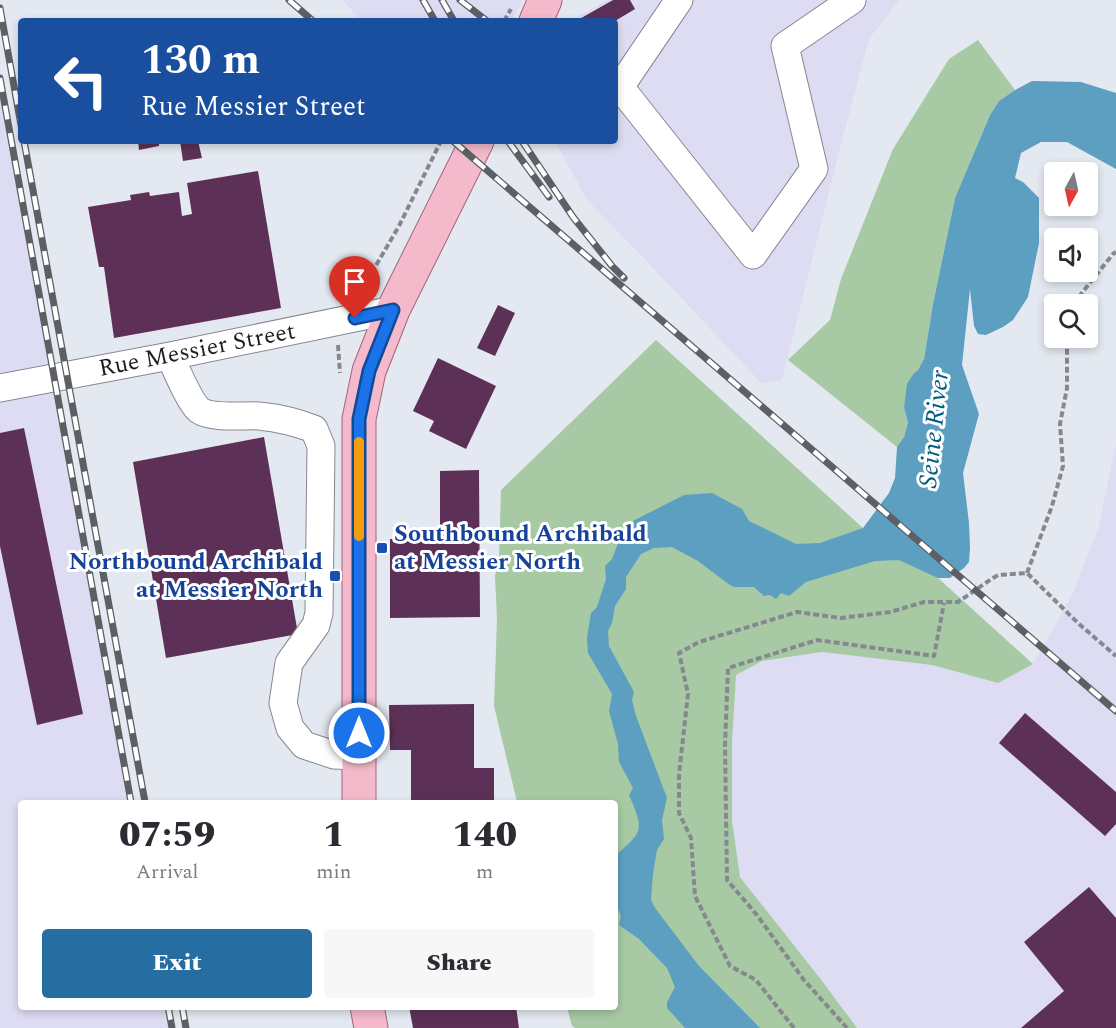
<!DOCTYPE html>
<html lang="en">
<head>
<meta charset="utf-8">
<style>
	:root { --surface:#fff; --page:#f7f7f7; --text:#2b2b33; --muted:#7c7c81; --accent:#266da1 }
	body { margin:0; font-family:Spectral,serif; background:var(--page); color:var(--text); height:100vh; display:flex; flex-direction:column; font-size:22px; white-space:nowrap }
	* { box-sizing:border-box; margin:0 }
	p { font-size:20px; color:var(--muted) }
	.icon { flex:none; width:33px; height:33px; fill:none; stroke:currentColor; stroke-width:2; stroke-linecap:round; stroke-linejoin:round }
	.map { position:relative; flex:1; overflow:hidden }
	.drawer { position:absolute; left:18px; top:800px; width:600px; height:210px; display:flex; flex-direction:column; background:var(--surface); border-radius:6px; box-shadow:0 3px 9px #0003 }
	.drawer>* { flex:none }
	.top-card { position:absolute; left:18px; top:18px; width:600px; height:126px; border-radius:6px; box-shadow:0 3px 9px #0003; background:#1a4fa0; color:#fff; overflow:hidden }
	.needle { width:39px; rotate:188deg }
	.tools { position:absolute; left:1044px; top:162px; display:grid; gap:12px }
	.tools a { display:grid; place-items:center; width:54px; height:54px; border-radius:6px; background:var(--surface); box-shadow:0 3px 9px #0003; font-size:30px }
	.pin { position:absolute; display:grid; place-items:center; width:51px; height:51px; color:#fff; margin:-62px -26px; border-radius:50% 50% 50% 0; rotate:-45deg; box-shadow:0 0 6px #0007 }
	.pin .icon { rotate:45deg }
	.me { position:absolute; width:66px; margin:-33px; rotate:0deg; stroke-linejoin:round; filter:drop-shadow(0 0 4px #0008) }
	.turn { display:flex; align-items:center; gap:21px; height:126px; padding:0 24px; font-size:27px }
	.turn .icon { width:78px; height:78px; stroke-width:2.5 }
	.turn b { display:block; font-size:42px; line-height:51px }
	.eta { display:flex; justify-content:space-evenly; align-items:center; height:102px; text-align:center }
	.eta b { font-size:36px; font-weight:800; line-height:42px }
	.action { display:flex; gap:12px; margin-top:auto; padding:12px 24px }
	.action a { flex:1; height:69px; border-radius:6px; background:var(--accent); color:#fff; font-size:24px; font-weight:800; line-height:69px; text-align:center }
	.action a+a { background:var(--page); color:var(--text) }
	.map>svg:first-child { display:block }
</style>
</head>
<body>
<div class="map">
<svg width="1116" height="1028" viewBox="0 0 1116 1028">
	<rect width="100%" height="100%" fill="#e4e9f1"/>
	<path fill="#dedcf2" d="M342,0h181l-12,21h-149z
		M607,0h292l-30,39 -27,102 -60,239 -20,4 -124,-132 -51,-52 -32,-59h60v-120h-45z
		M0,78l131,724h-110v204l147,1 4,21h-172z
		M1116,444v584h-259l-38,-51 -79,-100 -8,-56v-78l4,-68 26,-14 60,-9 110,13 66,18 35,-19 40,-71 25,-64z"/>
	<path fill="#a7c9a3" d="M978,40l37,50 -16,11 -9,14 -35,83 -22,106 -9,55 -6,11 -4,3 -10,35 4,14 -4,15 -7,10 -109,-87 42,-40 11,-41 52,-130 56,-90z
		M656,340l207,188 75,50 95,86 -35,19 -66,-18 -110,-13 -60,9 -26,14 -4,68v78l8,56 79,100 38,51h-282l-3,-2 -5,-19 48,-1v-204h-98l-23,-96 3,-87 -2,-43 4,-16 2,-70z"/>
	<path fill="#5d9fc1" d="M1032,81l49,1 35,11v76l-49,-27h-26l-20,11 -6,25 8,4 16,16v45l-11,54 -15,23 -10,7 -17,8 -8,-1 -4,-8 -4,-37 -8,76 17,49 -16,59 6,50 1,25 -1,14 -5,6 -14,10h-12l-39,-18 -24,1 -69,21 -17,14 -8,-3 -5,6 -6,-4 -6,1 -10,-9h-20l-7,-4 -29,-22 -26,-14 -18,1 -13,6 -15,23v12l-11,17 -3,17 -4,8 1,15 25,46 -2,8 4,16 31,82 -5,22 2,19 -7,11 -4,24 -2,26 4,8 44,58 61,62h-75l-18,-20v-6l8,-15 -8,-19 -28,-29 -20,-14 2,-9 -6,-15v-45c29,-25 29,-26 14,-61l4,-7 -14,-26 -1,-18 -9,-33 3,-17 -24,-41 -1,-15 4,-25 6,-6 9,-28 -1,-13 7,-7 13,-34 59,-30 28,-2 30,16 7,12 47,23 24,-1 43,-15 26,-35 6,-15 2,-31 7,-10 4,-15 -4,-14 3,-24 7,-11 4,-3 6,-11 9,-55 22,-106 35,-83 9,-14 16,-11z"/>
	<path fill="#5d3157" d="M613,0h17l5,9 -20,12h-39z
		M138,141h21v5l-20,4z
		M180,141h18l4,17 -19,3z
		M258,171l23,137 -167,30 -10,-71h-5l-11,-60 43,-7 -1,-5 19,-3 1,4 29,-4 3,24 10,-2 -5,-31z
		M498,305l17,8 -20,43 -18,-8z
		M438,358l58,28 -30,63 -37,-18 5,-10 -21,-10z
		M24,428l59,286 -46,11 -37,-179v-113z
		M264,437l34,197 -132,24 -33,-196z
		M479,470l1,147 -90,1v-79l50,-1v-67z
		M474,704v64h20v34h-83v-52h-21l-1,-45z
		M1025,713l91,79v32l-11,12 -106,-93z
		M1089,887l27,31v110h-95l43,-37 -40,-49z
		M409,1006h107l3,22h-106z"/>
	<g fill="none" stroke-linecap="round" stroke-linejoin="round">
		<g stroke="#848990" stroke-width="29">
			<path id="minor" d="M679,0l-59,87 133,168 61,-86 -29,-123 67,-46
				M170,356c6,13 19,45 29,54 12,9 45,5 60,6 20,2 37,6 55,13l7,17 -2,167 -3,12 -27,38 -6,40 7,25 14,17 30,10 25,1
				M0,388l170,-32 223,-46"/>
		</g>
		<g stroke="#a46479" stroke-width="35">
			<path id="major" d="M536,21l9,-21
				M359,802v-383l10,-48 24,-61 84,-169
				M367,1006l4,22"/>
		</g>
		<path stroke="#85888e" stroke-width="4" stroke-dasharray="6 3" stroke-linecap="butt" d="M504,21l7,-12
			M354,292l10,-6 35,-60 42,-85
			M1073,304l40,-50 3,-2
			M338,345l2,28
			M1027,573l25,-67 11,-40 -3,-42 7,-36v-50
			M794,1028l-38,-48 -26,-14 -35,-70 -4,-58 -12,-25v-39l9,-80 -9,-41 20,-11 98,-30 44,6 49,-6 34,-10h34l29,-20 11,-7 29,-2 52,51 37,32
			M847,1028l-43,-48 -47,-65 -30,-35 -2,-134 3,-78 89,-28 117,16 10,-53"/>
		<use href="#minor" stroke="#fff" stroke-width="27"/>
		<use href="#major" stroke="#f4b9cb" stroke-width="33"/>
		<g stroke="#5c5f63" stroke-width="7">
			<path id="rail" d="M289,0l24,21
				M423,0l12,21
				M442,0l12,21
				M460,0l27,21
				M0,8l21,117
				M0,78l131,724
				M24,141l121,661
				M453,141l663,570
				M508,141l41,56
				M522,141l51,76 39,49 12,12
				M168,1006l4,22
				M182,1006l4,22"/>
		</g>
		<use href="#rail" stroke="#fff" stroke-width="4.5" stroke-dasharray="14" stroke-linecap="butt"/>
	</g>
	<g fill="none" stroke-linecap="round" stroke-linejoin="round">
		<g stroke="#114b97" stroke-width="15">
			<path id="route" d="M355,318l38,-8 -24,61 -10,48v314"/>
		</g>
		<use href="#route" stroke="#1a73e8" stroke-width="10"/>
		<path stroke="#f59e0b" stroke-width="10" d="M359,536v-94"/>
	</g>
	<g fill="#1a4fb4" stroke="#fff" stroke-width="2">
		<rect x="376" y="542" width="12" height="12" rx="3"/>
		<rect x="329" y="570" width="12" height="12" rx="3"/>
	</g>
	<g text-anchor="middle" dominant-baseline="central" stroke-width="6" stroke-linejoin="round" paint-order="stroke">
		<g font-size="24" fill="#1c1e20" stroke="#fff">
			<text transform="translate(197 350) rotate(-11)">Rue Messier Street</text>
		</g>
		<g font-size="24" font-weight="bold" fill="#164399" stroke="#fff" text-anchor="start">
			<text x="394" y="534">Southbound Archibald<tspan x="394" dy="28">at Messier North</tspan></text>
			<text x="323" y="562" text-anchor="end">Northbound Archibald<tspan x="323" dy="28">at Messier North</tspan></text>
		</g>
		<g font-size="26" font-style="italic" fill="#025c7f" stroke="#fff">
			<text transform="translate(934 429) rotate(-84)">Seine River</text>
		</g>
	</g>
</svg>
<div class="tools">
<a><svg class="needle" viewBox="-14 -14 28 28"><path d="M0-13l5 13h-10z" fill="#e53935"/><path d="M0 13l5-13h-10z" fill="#7c7c81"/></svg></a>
<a><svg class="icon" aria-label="sound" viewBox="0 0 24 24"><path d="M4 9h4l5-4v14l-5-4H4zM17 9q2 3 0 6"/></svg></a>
<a><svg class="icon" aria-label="search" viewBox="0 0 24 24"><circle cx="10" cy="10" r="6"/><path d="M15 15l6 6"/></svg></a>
</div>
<div class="pin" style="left:355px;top:318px;background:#d93025"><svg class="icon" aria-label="arrive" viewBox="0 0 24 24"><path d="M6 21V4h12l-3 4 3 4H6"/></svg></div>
<svg class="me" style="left:359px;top:733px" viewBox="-20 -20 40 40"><circle r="17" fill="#1a73e8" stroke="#fff" stroke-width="3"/><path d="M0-11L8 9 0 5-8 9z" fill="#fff"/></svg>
<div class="top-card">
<div class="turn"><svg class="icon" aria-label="left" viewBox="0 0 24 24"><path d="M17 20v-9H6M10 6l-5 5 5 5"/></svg><div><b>130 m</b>Rue Messier Street</div></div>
</div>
<section class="drawer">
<div class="eta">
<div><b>07:59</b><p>Arrival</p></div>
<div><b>1</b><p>min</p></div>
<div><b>140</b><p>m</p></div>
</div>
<div class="action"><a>Exit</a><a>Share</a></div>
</section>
</div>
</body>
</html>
